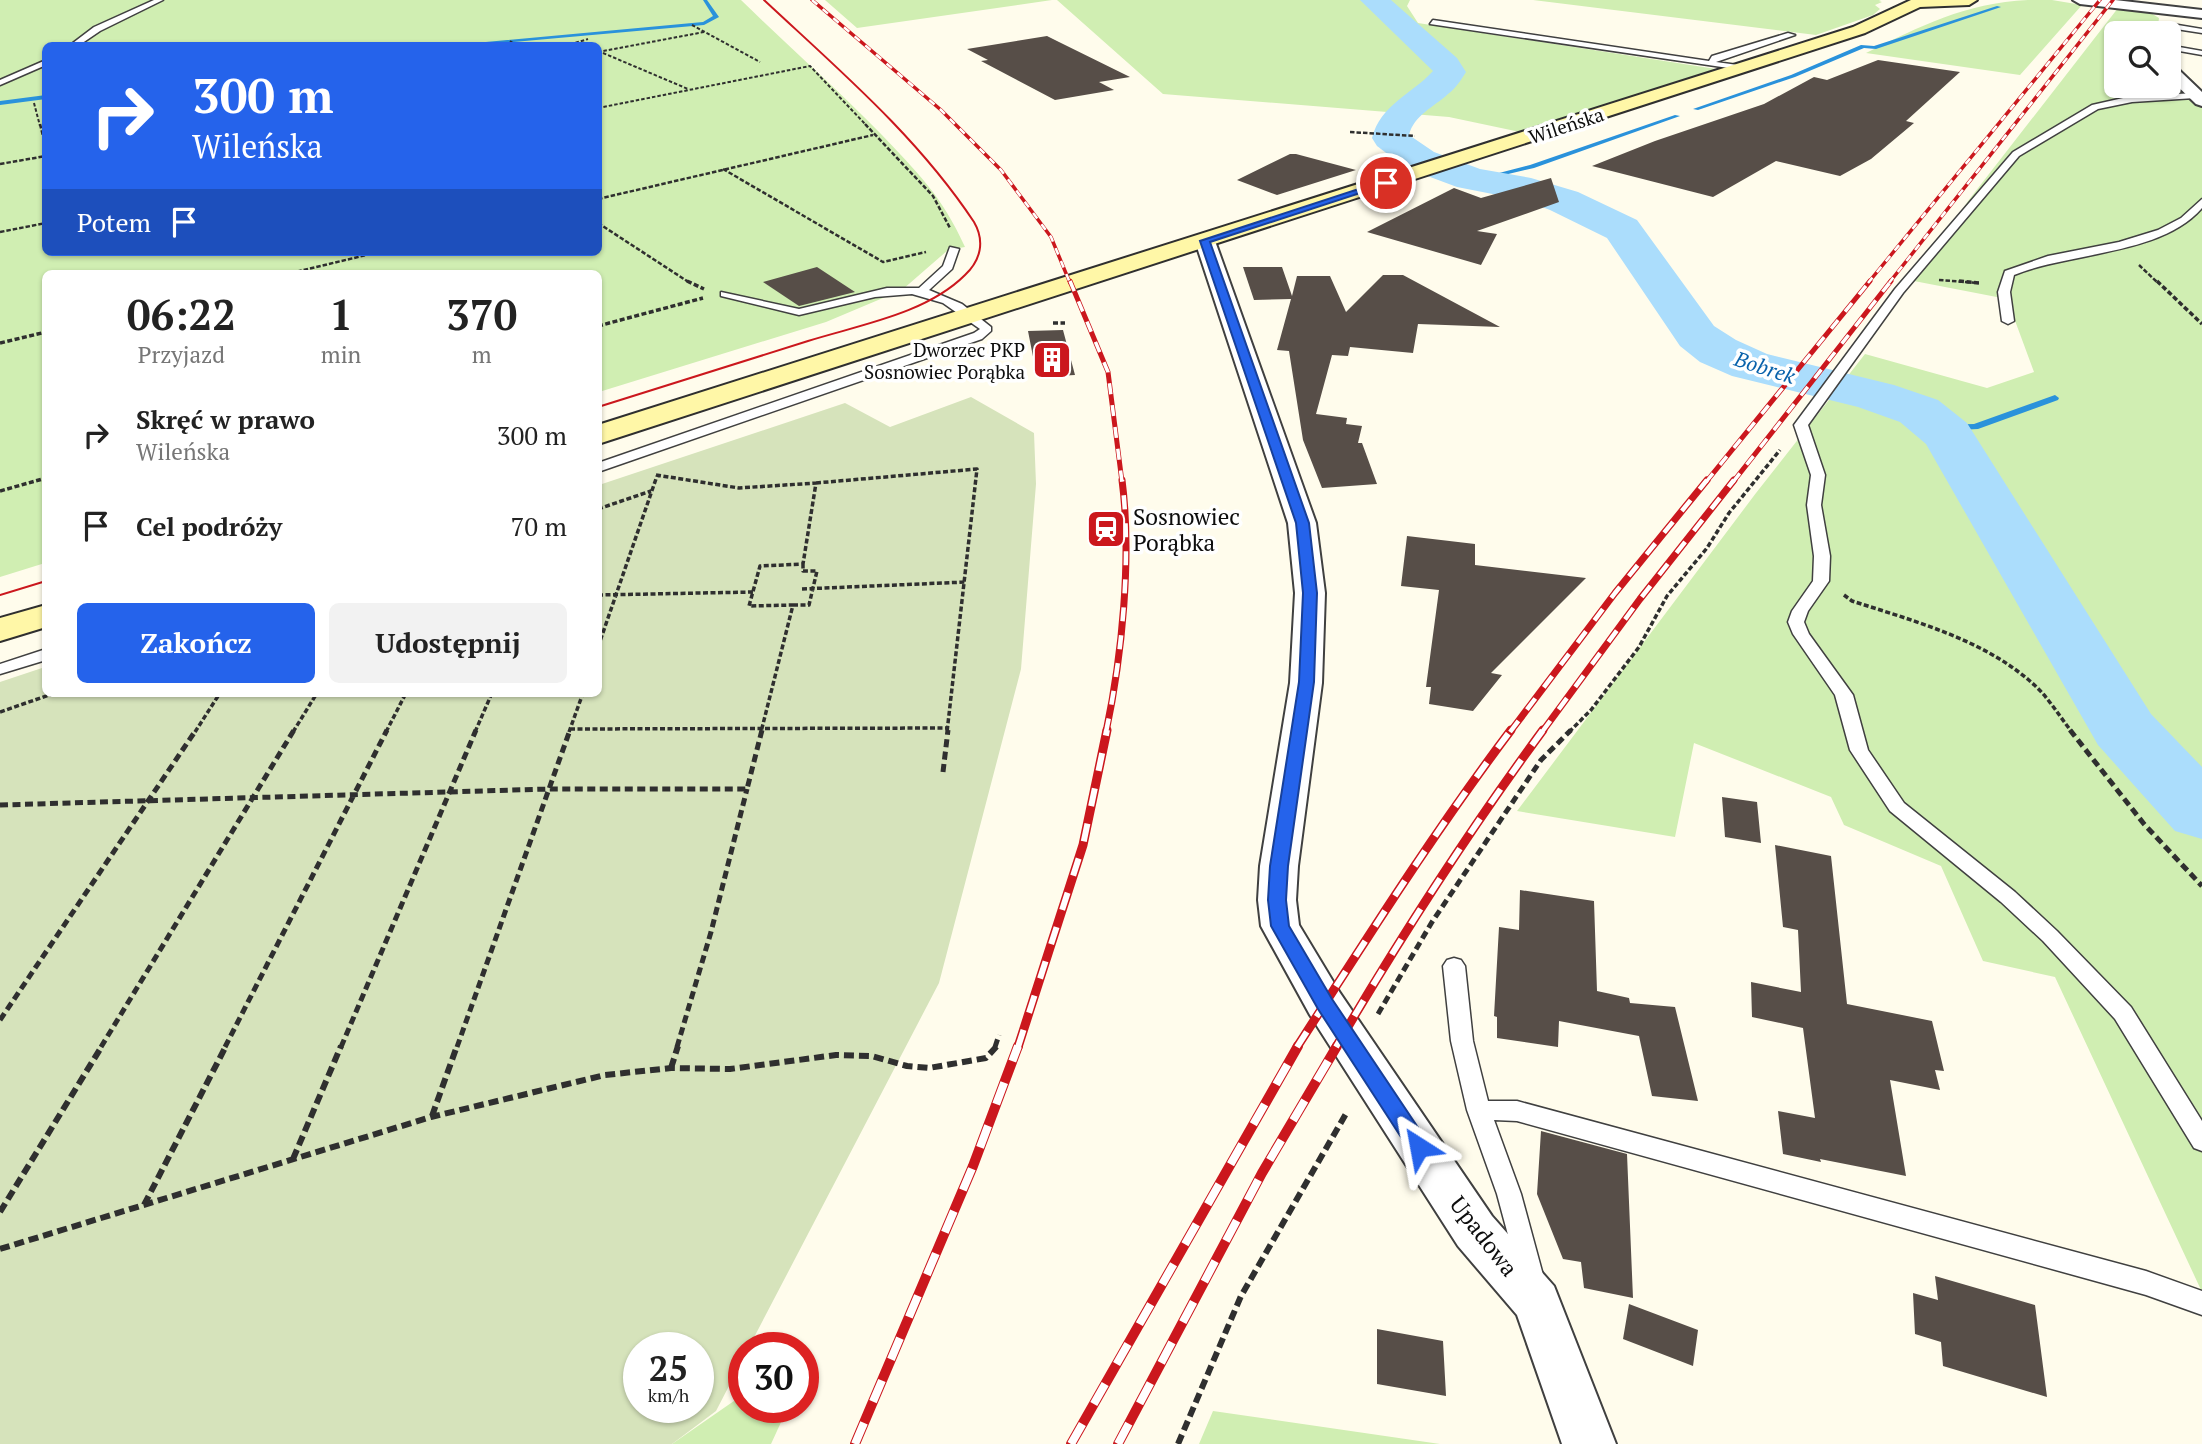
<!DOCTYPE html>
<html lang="pl">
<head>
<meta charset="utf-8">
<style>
	:root { --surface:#fff; --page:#f2f2f2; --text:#222; --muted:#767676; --accent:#2563eb }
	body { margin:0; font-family:"PT Serif",serif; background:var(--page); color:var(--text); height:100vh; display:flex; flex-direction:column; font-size:26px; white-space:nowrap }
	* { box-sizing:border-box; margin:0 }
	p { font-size:23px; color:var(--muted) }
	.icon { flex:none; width:38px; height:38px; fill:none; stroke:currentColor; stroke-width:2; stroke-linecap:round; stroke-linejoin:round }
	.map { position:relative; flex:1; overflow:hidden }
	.panel { position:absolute; left:42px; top:270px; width:560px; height:427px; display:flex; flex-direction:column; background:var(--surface); border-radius:10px; box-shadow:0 2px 5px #0004 }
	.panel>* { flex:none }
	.hud { position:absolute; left:42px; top:42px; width:560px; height:214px; border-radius:10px; box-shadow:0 2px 5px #0004; background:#2563eb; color:#fff; overflow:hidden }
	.fabs { position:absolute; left:2104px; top:21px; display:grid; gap:14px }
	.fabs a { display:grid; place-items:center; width:77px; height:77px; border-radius:10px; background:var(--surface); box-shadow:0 2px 5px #0004; font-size:35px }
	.speed { position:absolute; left:623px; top:1332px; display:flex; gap:14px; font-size:35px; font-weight:700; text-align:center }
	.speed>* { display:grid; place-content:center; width:91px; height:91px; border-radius:50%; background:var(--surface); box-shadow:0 2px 5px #0004; line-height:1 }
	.speed small { font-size:18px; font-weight:400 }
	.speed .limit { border:10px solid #d22; background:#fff; color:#111 }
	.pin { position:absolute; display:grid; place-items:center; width:60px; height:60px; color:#fff; margin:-30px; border:4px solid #fff; border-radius:50%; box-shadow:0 2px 7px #0007 }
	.me { position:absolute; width:77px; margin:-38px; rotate:326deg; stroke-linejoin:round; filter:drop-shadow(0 0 5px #0008) }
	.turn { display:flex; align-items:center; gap:24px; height:147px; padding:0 35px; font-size:32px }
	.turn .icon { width:91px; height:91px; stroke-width:2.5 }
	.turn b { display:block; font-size:49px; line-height:60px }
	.then { display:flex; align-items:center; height:66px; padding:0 35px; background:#0003; gap:14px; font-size:26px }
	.eta { display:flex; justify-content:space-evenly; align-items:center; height:119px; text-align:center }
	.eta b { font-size:42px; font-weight:800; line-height:49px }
	.cta { display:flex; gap:14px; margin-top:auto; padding:14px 35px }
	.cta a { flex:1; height:80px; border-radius:10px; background:var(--accent); color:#fff; font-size:28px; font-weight:800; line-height:80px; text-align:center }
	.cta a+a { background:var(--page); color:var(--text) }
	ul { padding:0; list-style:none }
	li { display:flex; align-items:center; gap:21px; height:91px; padding:0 35px }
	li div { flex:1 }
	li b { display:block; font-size:26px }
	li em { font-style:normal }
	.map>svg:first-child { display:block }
</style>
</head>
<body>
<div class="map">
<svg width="2202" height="1444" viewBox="0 0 2202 1444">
	<rect width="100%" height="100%" fill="#fffcec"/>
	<path fill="#d0eeb2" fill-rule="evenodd" d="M0,0h741c46,45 94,87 139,133 38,40 62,63 85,114l-17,3 -46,40 -76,32 -227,70 -1,-119h-552l-1,290 -45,14zM46,46h552v206h-552z
		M825,0h227l-195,28z
		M1057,0h353l-3,6 11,17 298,46 -196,63 -71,-15 -286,-23z
		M1533,0h348l-2,1 3,1 -7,3 5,4 -7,6 -57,20z
		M2028,0h24l30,5 -62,70 -154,-22c55,-27 99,-50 162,-53z
		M2118,8l31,4 10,6 -2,15h-41v53h52v-9l34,29v1186l-147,-315 -72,-16 -42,-95 -97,-41 -13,-28 -137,-54 -19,94 -158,-26 239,-318 109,-139 122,34 47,-16 -27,-73 -93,-18 54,-80z
		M744,1394v13h44l-17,37h-99z
		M1213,1411l227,33h-241z"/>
	<path fill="#d6e3bb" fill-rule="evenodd" d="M971,397l63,36 2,51 -15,185 -82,314 -190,364 -5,1v9l-28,54 -44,33h-672v-762l45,-15 1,26h552l1,-208 246,-82 45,24zM639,1348h59v59h-59z"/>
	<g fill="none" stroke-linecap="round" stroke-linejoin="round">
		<path fill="#2a92db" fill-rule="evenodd" d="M703,0h4l12,17 -15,8 -235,21h-26l260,-24 10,-6z
			M1997,6l4,1 -125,42 -12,-1 -69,29 -97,33 -5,-1 98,-34 70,-30 13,1z
			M46,95v4l-46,6v-4z
			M1675,115l5,1 -146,52 -30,7 -2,12 -5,-1 2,-13 31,-8z
			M2055,395l4,3 -1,2 -80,29 -39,2 -5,-3 5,-3 35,-1z"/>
		<path fill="#abddfc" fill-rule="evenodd" d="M1360,0h31l66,58 9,14c-5,8 -10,16 -18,22 -14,13 -34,21 -39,41l25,17 46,17 51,9 47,14 59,28 77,106 22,14 31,14 127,31 44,15 29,23 184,291 51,53v72l-27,-8 -77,-86 -172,-301 -26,-22 -42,-15 -126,-31 -32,-14 -20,-16 -73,-108 -57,-28 -27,-10 -66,-13 -51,-19 -29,-22 -5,-8c9,-34 39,-43 61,-67z"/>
	</g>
	<path fill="#574e48" d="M1047,36l12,6 71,35 -31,5 15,8 -59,10 -74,-39 7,-1 -21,-11z
		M1878,60l82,12 -54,49 8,2 -43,36 -31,17 -64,-15 -63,36 -121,-31 63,-25 109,-37 50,-27 13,3z
		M1290,154h6l60,16 -79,25 -40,-15z
		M1551,178l8,24 -82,29 20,3 -16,31 -114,-33 87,-44 27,10z
		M817,267l38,25 -56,14 -36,-24z
		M1243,267h39l10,29 5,-20h33l16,36 37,-37h20l97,52 -82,-3 -5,29 -63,-6 -2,9 -16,-1 -16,59 31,4 -1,6 16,2 -4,17h4l15,41 -55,4 -19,-48 -14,-89 -12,-1 14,-51 -37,1z
		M1063,330l12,45 -38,2 -9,-46z
		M1407,536l68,8v21l111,13 -95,95 11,2 -29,36 -44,-7 2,-17h-5l13,-97 -38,-4z
		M1722,797l35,5 4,41 -36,-6z
		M1775,845l56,11 16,148 85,17 12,50 -9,-1 5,20 -50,-10 16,96 -86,-17 1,3 -38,-8 -5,-43 37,7 -12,-90 -51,-11 -1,-35 50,10 -3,-62 -15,-3z
		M1520,890l74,11 3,90 32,7 1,5 45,4 23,94 -46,-5 -13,-60 -80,-15 -1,26 -61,-9v-21l-3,-1 5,-89 20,3z
		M1541,1131l86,23 6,144 -49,-10 -3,-26 -18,-3 -26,-65z
		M1935,1276l100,29 12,92 -104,-31 -2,-24 -26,-8 -2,-41 25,7z
		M1629,1304l69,26 -5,36 -70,-27z
		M1377,1329l66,12 3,55 -69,-12z"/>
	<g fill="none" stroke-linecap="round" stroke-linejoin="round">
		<g stroke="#404040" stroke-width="3">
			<path id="lane" d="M154,0h9l-63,31 -22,15h-9l25,-19z
				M1433,20l276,41 3,-5 76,-23 7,2 -79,27 29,4 -3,4 -312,-46z
				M2166,23l36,6v4l-39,-6z
				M2168,45l34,6v4l-34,-6z
				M46,60v5l-46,20v-5z
				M2198,93l-3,5 -63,4 -34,7 -79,47 -116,137 -95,132 17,50 -4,30 9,51 -1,25 -21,30 -4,11 5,12 44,61 15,55 36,53 111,89 42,39 74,76 71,114v30l-8,-3 -79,-129 -72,-78 -42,-39 -111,-91 -40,-61 -15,-55 -42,-61 -5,-12 4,-11 21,-30 1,-25 -7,-51 4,-30 -17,-50 101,-136 118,-137 79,-47 40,-9z
				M2202,199v9c-40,47 -132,44 -188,67l-4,17 4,29 -6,3 -6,-3 -4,-29 7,-21 43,-15 71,-14 39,-12 23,-12z
				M950,247l9,2 -7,20 -23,21 33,14 29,23v4l-9,8 -384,133v-9l376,-130 6,-4 -37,-26 -31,-9 -37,3 -76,18 -78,-19v-4l78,17 88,-21h32l24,-22z
				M46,649v11l-46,14v-10z
				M1454,958l7,2 4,6 8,75 15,60h29l629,170 56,20v24l-56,-20 -629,-174 -23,-1 27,74 22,81 -4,8 -9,4 -9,-4 -24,-89 -30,-84 -16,-69 -8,-75 4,-6z"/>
		</g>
		<g stroke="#404040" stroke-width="4">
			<path id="street" d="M2073,0h42l87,10v8l-122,-14z
				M2168,58l5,1 7,12 22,21v14l-6,-2 -28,-27z
				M1205,235l7,2 3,4 101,282 9,70 -3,90 -24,183 -2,34 3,25 41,68 152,223 62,70 62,158h-54l-45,-129 -59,-69 -148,-231 -49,-89 -3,-26 2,-34 30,-183 5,-90 -7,-70 -93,-282 3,-4z"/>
		</g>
		<g stroke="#2f2f2f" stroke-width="4">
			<path id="secondary" d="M1911,0h66l-8,5 -49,2 -55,26 -1267,411v-19l1255,-398z
				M46,605v22l-46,14v-23z"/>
		</g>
		<path stroke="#2f2f2f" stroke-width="2" stroke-dasharray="3.5 2" stroke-linecap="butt" d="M692,25l68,37
			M510,41l7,5
			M565,46l23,-7
			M598,52l106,-20
			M603,53l85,36
			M34,103l6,23
			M598,108l212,-42 57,60"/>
		<path stroke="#2f2f2f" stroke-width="2.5" stroke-dasharray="4.5 2" stroke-linecap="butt" d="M40,124l6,24
			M865,124l68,72 17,32
			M1350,132l65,4
			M0,164l46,-8
			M723,169l160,93 43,-10
			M598,199l275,-64
			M598,223l92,60
			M0,232l46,-9
			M2139,265l19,18
			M291,273l88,-21
			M1939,280l40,3"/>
		<path stroke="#2f2f2f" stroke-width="3.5" stroke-dasharray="5 2.5" stroke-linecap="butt" d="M687,281l17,8
			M1959,281l20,2
			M2157,281l45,43
			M1053,323h12
			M598,326l105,-28
			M0,343l46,-11
			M656,475l83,13 77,-5 -13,81 -43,2 -11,40 44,-1 -32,127
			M816,483l161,-14 -30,263
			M0,491l46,-13
			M598,509l53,-18
			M802,589l164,-7
			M598,595l155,-3
			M1844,595l8,6c62,20 130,38 179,81 16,13 28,34 41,50
			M793,605h16l8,-34h-14v-7
			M598,647l59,-171
			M0,712l55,-19
			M570,729l378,-1
			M195,732l25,-39
			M293,732l24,-39
			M386,732l20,-39
			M475,732l17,-39
			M569,732l14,-39
			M1569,732l22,-22 48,-63 28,-51 40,-48 22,-35 51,-63"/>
		<path stroke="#2f2f2f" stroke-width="5" stroke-dasharray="8 4.5" stroke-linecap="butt" d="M2070,730l74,94 58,62
			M943,772l5,-42
			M0,805l550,-16h197l15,-59
			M1378,1014l54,-92 109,-162 30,-30
			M0,1020l196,-290
			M101,1047l193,-317
			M225,1047l162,-317
			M341,1047l135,-317
			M457,1047l113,-317
			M677,1047l34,-115 36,-143
			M995,1047l4,-12"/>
		<path stroke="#2f2f2f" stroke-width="6" stroke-dasharray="10 5" stroke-linecap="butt" d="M671,1068l7,-22
			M432,1116l25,-70
			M293,1159l48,-113
			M144,1205l82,-159
			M0,1212l102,-166
			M0,1249l431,-132 174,-42 66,-7 59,1 106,-14 36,1 35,10 22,2 57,-10 11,-12
			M1178,1444l63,-148 106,-184"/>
		<use href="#lane" fill="#fff" fill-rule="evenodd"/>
		<use href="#street" fill="#fff" fill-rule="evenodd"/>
		<use href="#secondary" fill="#fff7a7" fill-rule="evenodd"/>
		<path stroke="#cb171d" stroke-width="2" d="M598,407c70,-22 140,-44 210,-66 51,-16 118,-27 157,-66 16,-15 20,-34 9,-53 -57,-86 -135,-152 -210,-222
			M0,595l46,-14"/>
		<g stroke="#cb171d" stroke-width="3.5">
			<path id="rail-far4" d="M812,0l129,110 60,60 50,67 19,46
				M1868,283l232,-283
				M1889,283l224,-283"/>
		</g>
		<g stroke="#cb171d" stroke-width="5">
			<path id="rail-far3" d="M1070,281l38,91 14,110
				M1706,482l164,-201
				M1733,482l158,-201"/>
		</g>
		<g stroke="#cb171d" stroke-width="7">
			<path id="rail-far2" d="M1106,732c16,-76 26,-175 16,-252
				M1510,732l105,-139 92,-113
				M1542,732l98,-133 94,-119"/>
		</g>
		<g stroke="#cb171d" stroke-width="9">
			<path id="rail-far1" d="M1018,1047l65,-202 24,-115
				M1297,1047c69,-107 137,-215 214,-317
				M1336,1047c64,-109 132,-215 207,-317"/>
		</g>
		<g stroke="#cb171d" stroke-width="10">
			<path id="rail" d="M855,1444l118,-278 45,-120
				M1071,1444l227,-398
				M1118,1444l144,-271 75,-127"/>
		</g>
		<use href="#rail-far4" stroke="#fff" stroke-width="2.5" stroke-dasharray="7" stroke-linecap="butt"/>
		<use href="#rail-far3" stroke="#fff" stroke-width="3.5" stroke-dasharray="11" stroke-linecap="butt"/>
		<use href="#rail-far2" stroke="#fff" stroke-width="4.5" stroke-dasharray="14" stroke-linecap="butt"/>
		<use href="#rail-far1" stroke="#fff" stroke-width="6" stroke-dasharray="18" stroke-linecap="butt"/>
		<use href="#rail" stroke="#fff" stroke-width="8" stroke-dasharray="23" stroke-linecap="butt"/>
	</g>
	<path fill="#2563eb" stroke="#184099" stroke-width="2" d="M1383,181l8,2 -181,59 99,281 8,70 -3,89 -26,184 -2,34 3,26 43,73 95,142 3,6 -3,7 -8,3 -7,-3 -94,-145 -47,-83 -3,-26 2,-34 29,-184 4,-89 -7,-70 -96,-282z"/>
	<defs>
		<g id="building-square" transform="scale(2.0125)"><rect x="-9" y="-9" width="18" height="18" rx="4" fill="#cb171d" stroke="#fff"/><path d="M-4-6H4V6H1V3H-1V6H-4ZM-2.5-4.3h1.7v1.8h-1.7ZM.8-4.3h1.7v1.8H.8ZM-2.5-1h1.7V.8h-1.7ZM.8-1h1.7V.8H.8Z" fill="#fff"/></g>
		<g id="station-square" transform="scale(2.0125)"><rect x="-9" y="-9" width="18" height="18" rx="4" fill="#cb171d" stroke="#fff"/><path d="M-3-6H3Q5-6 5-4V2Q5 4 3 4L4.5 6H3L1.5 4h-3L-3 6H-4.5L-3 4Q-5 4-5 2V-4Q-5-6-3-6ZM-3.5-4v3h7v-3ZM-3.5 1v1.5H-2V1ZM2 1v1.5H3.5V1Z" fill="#fff"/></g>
	</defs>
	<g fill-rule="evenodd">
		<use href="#building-square" x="1052" y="360"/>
		<use href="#station-square" x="1106" y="529"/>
	</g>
	<g text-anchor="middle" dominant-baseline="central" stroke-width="7" stroke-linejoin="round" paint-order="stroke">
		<g font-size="19" fill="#0d0d0d" stroke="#fff">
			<text transform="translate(1566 125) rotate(-18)">Wileńska</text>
		</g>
		<g font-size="19" fill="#0d0d0d" stroke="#fff" text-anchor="end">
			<text x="1025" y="349">Dworzec PKP<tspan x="1025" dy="22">Sosnowiec Porąbka</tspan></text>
		</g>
		<g font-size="21" font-style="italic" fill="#0962ab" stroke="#fff">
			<text transform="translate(1765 367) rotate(18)">Bobrek</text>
		</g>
		<g font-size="23" fill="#0d0d0d" stroke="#fff" text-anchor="start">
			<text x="1133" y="516">Sosnowiec<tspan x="1133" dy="26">Porąbka</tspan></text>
		</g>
		<g font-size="23" fill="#0d0d0d" stroke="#fff">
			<text transform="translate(1484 1236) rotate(52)">Upadowa</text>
		</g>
	</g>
</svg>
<div class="fabs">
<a><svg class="icon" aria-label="search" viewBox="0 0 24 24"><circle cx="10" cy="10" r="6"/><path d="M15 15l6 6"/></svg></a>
</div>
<div class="speed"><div>25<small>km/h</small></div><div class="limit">30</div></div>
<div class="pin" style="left:1386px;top:183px;background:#d93025"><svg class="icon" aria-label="arrive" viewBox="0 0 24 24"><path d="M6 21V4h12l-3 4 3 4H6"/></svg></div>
<svg class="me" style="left:1419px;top:1147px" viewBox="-20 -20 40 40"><path d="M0-17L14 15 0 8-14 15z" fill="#2563eb" stroke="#fff" stroke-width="4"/></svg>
<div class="hud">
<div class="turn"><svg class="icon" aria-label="right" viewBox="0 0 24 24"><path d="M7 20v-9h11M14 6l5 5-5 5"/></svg><div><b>300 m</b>Wileńska</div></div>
<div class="then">Potem<svg class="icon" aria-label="arrive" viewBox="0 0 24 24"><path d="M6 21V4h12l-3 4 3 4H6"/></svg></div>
</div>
<section class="panel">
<div class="eta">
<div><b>06:22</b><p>Przyjazd</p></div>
<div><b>1</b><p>min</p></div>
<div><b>370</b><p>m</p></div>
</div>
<ul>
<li><svg class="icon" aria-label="right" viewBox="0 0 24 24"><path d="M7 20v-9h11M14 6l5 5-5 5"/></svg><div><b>Skręć w prawo</b><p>Wileńska</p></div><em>300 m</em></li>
<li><svg class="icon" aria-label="arrive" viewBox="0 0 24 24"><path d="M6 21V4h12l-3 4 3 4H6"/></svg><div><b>Cel podróży</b></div><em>70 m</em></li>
</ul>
<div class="cta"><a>Zakończ</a><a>Udostępnij</a></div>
</section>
</div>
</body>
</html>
